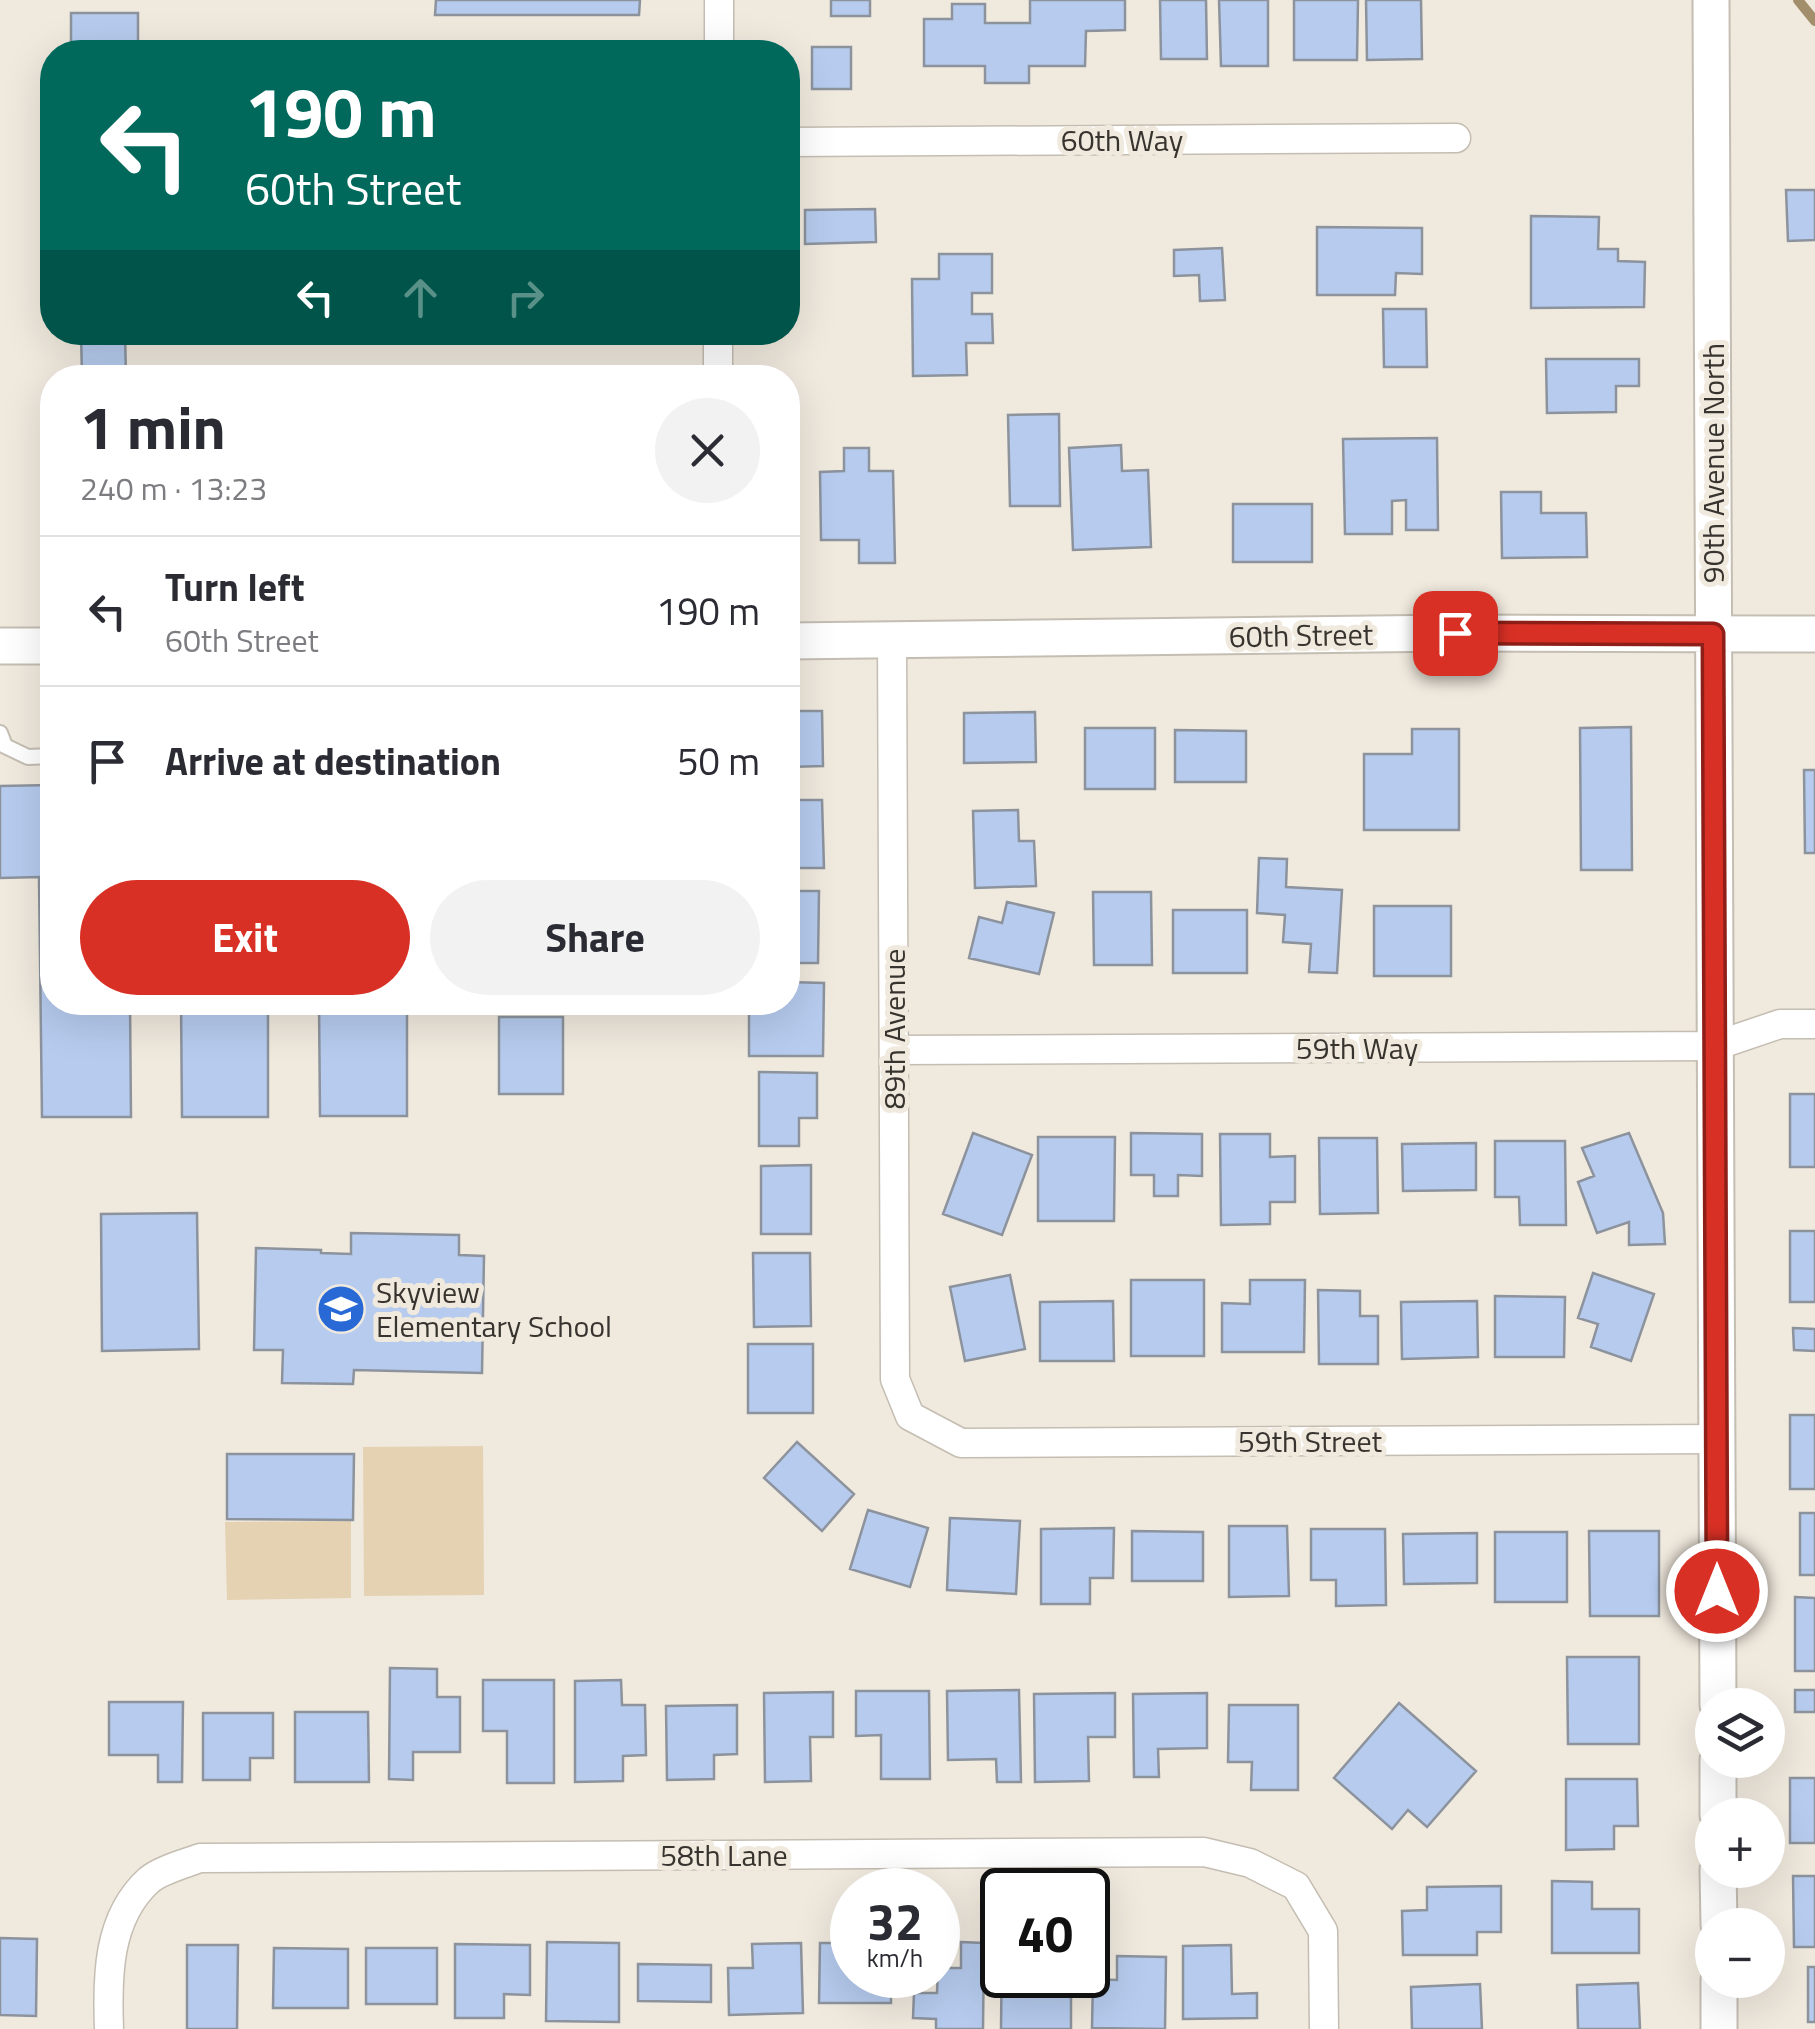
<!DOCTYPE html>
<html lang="en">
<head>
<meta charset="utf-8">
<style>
	:root { --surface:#fff; --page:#f2f2f3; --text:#2b2b33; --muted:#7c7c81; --line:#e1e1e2; --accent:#d93025 }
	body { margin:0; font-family:"Titillium Web",sans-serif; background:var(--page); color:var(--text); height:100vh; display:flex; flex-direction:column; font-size:38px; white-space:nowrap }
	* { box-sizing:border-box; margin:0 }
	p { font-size:32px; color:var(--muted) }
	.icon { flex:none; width:55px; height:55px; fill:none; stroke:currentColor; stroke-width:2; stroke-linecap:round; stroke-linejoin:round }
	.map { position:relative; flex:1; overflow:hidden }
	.sheet { position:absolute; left:40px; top:365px; width:760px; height:650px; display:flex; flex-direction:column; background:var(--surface); border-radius:40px; box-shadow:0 10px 40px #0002 }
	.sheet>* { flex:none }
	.guide { position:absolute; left:40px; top:40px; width:760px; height:305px; border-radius:40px; box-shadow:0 10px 40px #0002; background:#00695c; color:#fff; overflow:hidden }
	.fabs { position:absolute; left:1695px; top:1688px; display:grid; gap:20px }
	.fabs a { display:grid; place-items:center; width:90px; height:90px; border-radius:50%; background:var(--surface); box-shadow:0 10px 40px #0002; font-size:50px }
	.speed { position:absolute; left:830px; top:1868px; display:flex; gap:20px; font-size:50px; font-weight:700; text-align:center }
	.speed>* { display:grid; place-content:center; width:130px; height:130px; border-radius:50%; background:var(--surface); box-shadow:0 10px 40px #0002; line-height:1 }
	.speed small { font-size:25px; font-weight:400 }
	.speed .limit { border:5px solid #111; border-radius:15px; background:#fff; color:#111 }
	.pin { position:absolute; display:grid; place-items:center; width:85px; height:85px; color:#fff; margin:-42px; border-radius:20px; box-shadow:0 5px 15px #0006 }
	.me { position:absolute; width:110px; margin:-55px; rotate:0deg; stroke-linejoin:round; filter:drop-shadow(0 0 8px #0008) }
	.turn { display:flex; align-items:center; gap:35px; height:210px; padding:0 40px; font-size:45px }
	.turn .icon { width:130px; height:130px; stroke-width:2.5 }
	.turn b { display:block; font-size:70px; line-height:85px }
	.lanes { display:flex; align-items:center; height:95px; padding:0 40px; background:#0003; justify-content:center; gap:50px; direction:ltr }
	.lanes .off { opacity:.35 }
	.round { display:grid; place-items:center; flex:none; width:105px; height:105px; border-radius:52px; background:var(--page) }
	.summary { display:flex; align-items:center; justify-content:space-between; height:170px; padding:0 40px }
	h1 { font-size:60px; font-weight:700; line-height:75px }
	.cta { display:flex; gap:20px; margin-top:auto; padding:20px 40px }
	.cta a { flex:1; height:115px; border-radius:60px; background:var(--accent); color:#fff; font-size:40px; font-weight:700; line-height:115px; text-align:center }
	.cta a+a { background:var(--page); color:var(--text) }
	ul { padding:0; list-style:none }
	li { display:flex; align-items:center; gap:30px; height:150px; padding:0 40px; border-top:2px solid var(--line) }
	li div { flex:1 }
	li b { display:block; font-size:38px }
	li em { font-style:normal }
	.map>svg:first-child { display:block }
</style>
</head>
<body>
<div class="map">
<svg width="1815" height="2029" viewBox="0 0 1815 2029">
	<rect width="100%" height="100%" fill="#f0e9de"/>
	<path fill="#e4d2b3" d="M483,1446l1,149 -120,1 -1,-149z
		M351,1521v77l-124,2 -2,-78z"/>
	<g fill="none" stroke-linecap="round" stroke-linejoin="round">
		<path stroke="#a38e6b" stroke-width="10" d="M1798,0l17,21"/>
	</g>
	<path fill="#b6cbee" stroke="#8c939d" stroke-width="2.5" d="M436,0h204l-1,15h-204z
		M831,0h39v16h-39z
		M1030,0h95v30l-39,1 -1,35h-56v17h-44v-17h-61v-47h28v-15h33v19h45z
		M1160,0h46l1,59h-46z
		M1219,0h49v66h-47z
		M1294,0h64l-1,60h-63z
		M1366,0h55l1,59 -55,1z
		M71,13h67v39h-67z
		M812,47h39v42h-39z
		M1786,190h29v50l-27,1z
		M875,209l1,33 -71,2v-34z
		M1531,216l68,1 -1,32h20v12l27,1 -1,45 -113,1z
		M1317,227l105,1v46l-26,-1 -1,22h-78z
		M1222,248l3,52 -25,1 -1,-26 -25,1v-26z
		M939,254h53v39h-20v21h20l1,29h-27l1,32 -54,1 -1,-97h27z
		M1383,309h43l1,58h-43z
		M81,332h44l1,46h-44z
		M1546,359h93v27h-23v26l-69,1z
		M1059,414l1,92h-50l-2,-91z
		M1437,438l1,92h-32v-30l-14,1v33h-47l-2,-95z
		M1121,445l1,26 26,-1 3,77 -78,3 -4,-102z
		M844,448h25v23h24l2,92h-36v-23h-38l-1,-68 24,-1z
		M1501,492h40v21h45l1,44 -85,1z
		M1233,504h79v58h-79z
		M788,711h34l1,55 -35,1z
		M1035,712l1,50 -72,1v-50z
		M1631,727l1,143h-51l-1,-142z
		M1085,728h70v61h-70z
		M1412,729h47v101h-95v-76h48z
		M1175,730l71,1v51h-71z
		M1804,770h11v83h-10z
		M52,785v217h78l1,115h-89l-3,-240 -39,1v-92z
		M788,800h34l2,68h-36z
		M1018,810l1,31h15l2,45 -61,2 -2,-77z
		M1259,858l28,1 -1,28 56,3 -5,83 -28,-1 2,-28 -28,-2 2,-27 -28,-2z
		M788,891h31l-1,72h-30z
		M1093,892h58l1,73h-58z
		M1007,902l47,11 -15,61 -70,-16 10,-41 23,6z
		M1374,906h77v70h-77z
		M1173,910h74v63h-74z
		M788,982l36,1 -1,73h-74v-54h39z
		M181,1002h87v115h-86z
		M319,1002h88v114h-87z
		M499,1017h64v77h-64z
		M759,1072l58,1v45h-18v28h-40z
		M1790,1094h25v73h-25z
		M973,1133l59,22 -30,80 -59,-21z
		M1131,1133l71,1v42l-24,-1v21h-24v-21h-23z
		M1629,1133l34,80 2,31 -36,1v-23l-32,11 -19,-51 16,-6 -12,-28z
		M1220,1134h50v23l25,-1v46h-25v22l-49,1z
		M1038,1137h77l-1,84h-76z
		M1319,1138h58l1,75 -58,1z
		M1495,1141h70l1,84h-46l-1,-28h-24z
		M1476,1143v47l-73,1 -1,-47z
		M811,1165v69h-50v-68z
		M197,1213l2,136 -97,2 -1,-137z
		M1790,1231h25v71h-25z
		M351,1233l108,2v20l25,1 -2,117 -128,-3 -1,14 -71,-1 1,-33h-29l2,-102 65,2v3l30,1z
		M753,1253h57l1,73 -57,1z
		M1593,1273l61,21 -23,67 -40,-14 7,-23 -20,-6z
		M1010,1275l15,74 -60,12 -15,-74z
		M1131,1280h73v76h-73z
		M1250,1280h55l-1,72h-82v-49l28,1z
		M1318,1290l42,1v25h18v48h-59z
		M1495,1296l70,1 -1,60h-69z
		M1113,1301l1,60h-74v-59z
		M1477,1301l1,56 -76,2 -1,-57z
		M1793,1328l22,1v22l-21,-1z
		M748,1344h65v69h-65z
		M1790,1415h25v74h-25z
		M797,1442l57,52 -32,37 -58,-53z
		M227,1454h127l-1,66 -126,-1z
		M868,1510l60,18 -18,59 -60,-18z
		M1800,1513h15v62h-15z
		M950,1518l70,3 -4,73 -69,-4z
		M1229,1526h58l2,70 -60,1z
		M1114,1528l-1,50h-23v26h-49v-75z
		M1311,1529h74l1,76 -50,1v-26h-25z
		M1132,1531l71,1v49h-71z
		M1589,1531h70v85h-69z
		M1495,1532h72v70h-72z
		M1477,1533v50l-73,1 -1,-50z
		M1795,1597l20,1v73h-20z
		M1567,1657h72v87h-71z
		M390,1668l47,1v28h23v55h-47v28l-24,-1z
		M483,1680h71v103h-47v-52h-24z
		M621,1680l1,25h23l1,50 -23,1v25l-48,1v-101z
		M1019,1690l2,92h-24l-1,-23 -48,1 -1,-69z
		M1795,1690h20v22h-20z
		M856,1691h73l1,88h-49v-44l-25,1z
		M833,1692v45h-23l1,44 -46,1 -1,-89z
		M1115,1693v44h-27l1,44 -54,1 -1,-88z
		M1207,1693v55l-49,1 1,28h-25l-1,-83z
		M109,1702h74l-1,80h-24v-27h-49z
		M1399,1703l77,68 -49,56 -19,-17 -16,19 -58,-51z
		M737,1705v49l-23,1v24l-47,1 -1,-74z
		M1229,1705h69v85h-47l1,-28h-24z
		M295,1712h73l1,70h-74z
		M203,1713h70v45h-23v22h-47z
		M1790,1778h25v65h-25z
		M1566,1779h71l1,47h-24v23l-48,1z
		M1793,1876h22v71h-21z
		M1552,1881l40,1v27h47v44h-87z
		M1501,1886v46h-24v23h-74l-1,-44 25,-1v-23z
		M0,1938l37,1 -1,77 -36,-1z
		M547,1942l72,1v79l-73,-1z
		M961,1942l23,1 -1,86h-47v-10l-23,-1 1,-25h23l1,-25h23z
		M801,1943l2,70 -74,2 -1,-47h25l-1,-24z
		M820,1943h32v32h39v28h-72z
		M455,1944l75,1v50l-26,-1v24h-49z
		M187,1945h51l-1,84h-50z
		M1002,1945v30h69v54h-70z
		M1231,1945l1,49 25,-1v25l-74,1v-73z
		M274,1948l74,1v59h-75z
		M366,1948h71v56h-71z
		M1117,1956l49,1 -1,72 -73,-1 1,-49 24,1z
		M638,1964l73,1v37l-73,-1z
		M1808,1967h7v55h-7z
		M1638,1983l2,46h-62l-1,-44z
		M1480,1984l2,45h-70l-1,-42z"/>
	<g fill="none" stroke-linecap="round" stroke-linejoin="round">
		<g stroke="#c4bdb2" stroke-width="18">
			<path id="service" d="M0,733l5,13 23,11 24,-1"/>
		</g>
		<g stroke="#c4bdb2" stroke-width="31">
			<path id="minor" d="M719,52v-52
				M788,142l668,-4
				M718,378v-46
				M892,639l3,740 15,37 51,27 756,-4
				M895,1050l820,-4 65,-22h35
				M109,2029c-2,-51 -2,-111 40,-149 12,-10 35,-16 51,-22l1004,-6 46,11 46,23 27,45 1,98"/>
		</g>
		<g stroke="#c4bdb2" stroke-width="39">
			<path id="tertiary" d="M1711,0l7,1705
				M788,641l667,-8 360,1
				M0,646h52
				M1718,1760v55
				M1718,1870l1,55
				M1719,1980v49"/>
		</g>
		<use href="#service" stroke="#fff" stroke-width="14"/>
		<use href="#minor" stroke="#fff" stroke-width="28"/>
		<use href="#tertiary" stroke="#fff" stroke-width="35"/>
	</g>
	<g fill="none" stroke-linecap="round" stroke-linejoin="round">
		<g stroke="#8d1f18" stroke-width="25">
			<path id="route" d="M1455,633l258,1 4,957"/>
		</g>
		<use href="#route" stroke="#d93025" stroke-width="18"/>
	</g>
	<defs>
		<g id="school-disc" transform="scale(2.5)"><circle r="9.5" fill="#2969d6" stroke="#f0e9de"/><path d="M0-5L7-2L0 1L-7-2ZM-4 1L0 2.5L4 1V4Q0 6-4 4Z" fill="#fff"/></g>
	</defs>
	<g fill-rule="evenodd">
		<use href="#school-disc" x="341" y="1309"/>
	</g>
	<g text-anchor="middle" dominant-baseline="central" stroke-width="10" stroke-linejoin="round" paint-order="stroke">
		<g font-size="30" fill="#37342f" stroke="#f0e9de">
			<text x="1122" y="140">60th Way</text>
			<text transform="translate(1713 463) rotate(-90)">90th Avenue North</text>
			<text transform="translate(1301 635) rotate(-1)">60th Street</text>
			<text transform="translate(894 1029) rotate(-90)">89th Avenue</text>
			<text x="1357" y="1048">59th Way</text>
			<text x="1310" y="1441">59th Street</text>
			<text x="724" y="1855">58th Lane</text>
		</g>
		<g font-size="30" fill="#37342f" stroke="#f0e9de" text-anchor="start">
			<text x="376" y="1292">Skyview<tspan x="376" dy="34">Elementary School</tspan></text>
		</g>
	</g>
</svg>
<div class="fabs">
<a><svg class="icon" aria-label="layers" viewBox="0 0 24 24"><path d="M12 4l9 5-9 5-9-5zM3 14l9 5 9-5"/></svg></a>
<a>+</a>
<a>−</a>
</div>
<div class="speed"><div>32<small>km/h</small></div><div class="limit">40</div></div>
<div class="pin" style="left:1455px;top:633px;background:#d93025"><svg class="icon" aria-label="arrive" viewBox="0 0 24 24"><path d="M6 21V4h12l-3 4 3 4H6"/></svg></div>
<svg class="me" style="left:1717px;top:1591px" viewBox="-20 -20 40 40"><circle r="17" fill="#d93025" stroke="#fff" stroke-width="3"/><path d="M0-11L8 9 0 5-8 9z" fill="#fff"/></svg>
<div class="guide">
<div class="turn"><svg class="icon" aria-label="left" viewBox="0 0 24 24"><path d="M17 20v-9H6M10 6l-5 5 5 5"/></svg><div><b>190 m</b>60th Street</div></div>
<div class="lanes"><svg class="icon" aria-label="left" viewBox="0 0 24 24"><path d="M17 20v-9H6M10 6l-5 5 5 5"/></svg><svg class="icon off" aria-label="ahead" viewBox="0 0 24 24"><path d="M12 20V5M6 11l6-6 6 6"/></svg><svg class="icon off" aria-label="right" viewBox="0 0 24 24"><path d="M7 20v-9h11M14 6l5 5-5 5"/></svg></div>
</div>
<section class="sheet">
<div class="summary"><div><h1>1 min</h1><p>240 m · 13:23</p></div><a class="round"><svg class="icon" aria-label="close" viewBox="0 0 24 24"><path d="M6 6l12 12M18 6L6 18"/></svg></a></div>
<ul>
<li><svg class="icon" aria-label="left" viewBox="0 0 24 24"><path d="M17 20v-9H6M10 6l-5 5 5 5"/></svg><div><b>Turn left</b><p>60th Street</p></div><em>190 m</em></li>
<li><svg class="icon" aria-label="arrive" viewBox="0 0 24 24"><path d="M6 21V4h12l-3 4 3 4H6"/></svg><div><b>Arrive at destination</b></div><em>50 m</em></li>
</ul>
<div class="cta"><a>Exit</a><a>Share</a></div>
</section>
</div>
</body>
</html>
